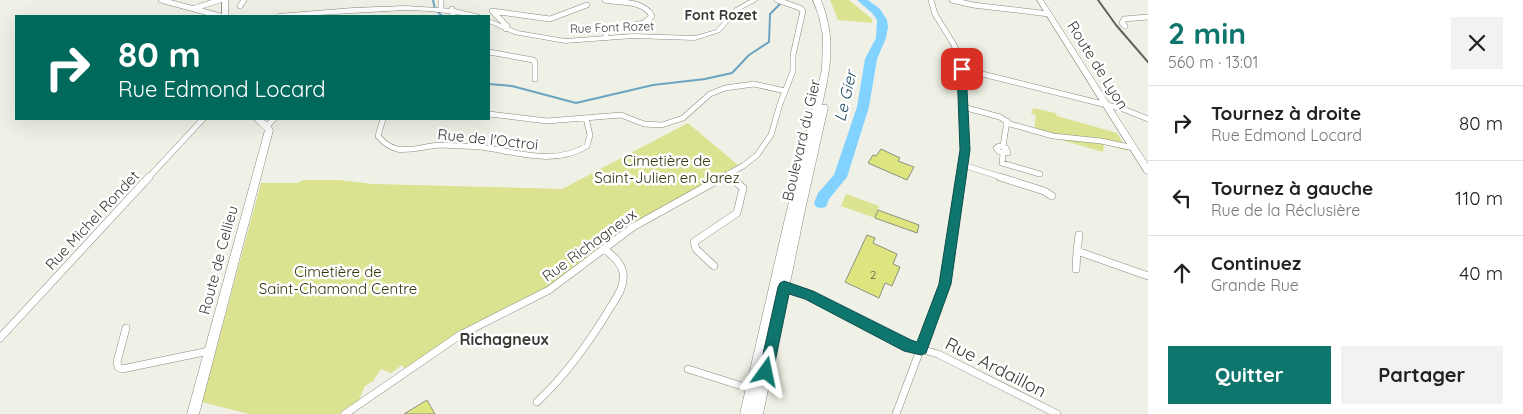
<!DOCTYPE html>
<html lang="fr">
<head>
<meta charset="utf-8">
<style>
	:root { --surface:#fff; --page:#f2f2f2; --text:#222; --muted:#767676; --line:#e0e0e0; --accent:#0f766e }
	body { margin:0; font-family:Quicksand,sans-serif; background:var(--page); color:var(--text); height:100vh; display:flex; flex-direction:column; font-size:19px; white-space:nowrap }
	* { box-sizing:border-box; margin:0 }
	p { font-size:16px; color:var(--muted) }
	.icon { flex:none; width:28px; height:28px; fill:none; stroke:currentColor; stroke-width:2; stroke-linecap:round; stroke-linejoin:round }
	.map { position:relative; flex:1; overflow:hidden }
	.sheet { display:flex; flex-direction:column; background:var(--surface); width:375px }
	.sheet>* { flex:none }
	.banner { position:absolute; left:15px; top:15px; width:475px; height:105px; border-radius:0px; box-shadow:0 5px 20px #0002; background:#00695c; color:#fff; overflow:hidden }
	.pin { position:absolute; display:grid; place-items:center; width:42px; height:42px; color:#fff; margin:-21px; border-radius:10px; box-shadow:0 2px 8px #0006 }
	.me { position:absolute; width:55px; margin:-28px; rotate:12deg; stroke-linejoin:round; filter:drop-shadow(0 0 4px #0008) }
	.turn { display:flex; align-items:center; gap:18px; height:105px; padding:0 20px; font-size:22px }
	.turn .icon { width:65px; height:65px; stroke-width:2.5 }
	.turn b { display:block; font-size:35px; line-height:42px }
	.round { display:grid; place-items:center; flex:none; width:52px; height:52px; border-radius:0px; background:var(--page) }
	.overview { display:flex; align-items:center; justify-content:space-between; height:85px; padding:0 20px }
	h1 { font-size:30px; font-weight:700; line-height:38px; color:var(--accent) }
	.primary-button { display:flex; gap:10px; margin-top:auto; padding:10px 20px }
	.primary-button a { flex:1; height:58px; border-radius:0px; background:var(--accent); color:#fff; font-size:20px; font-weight:700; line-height:58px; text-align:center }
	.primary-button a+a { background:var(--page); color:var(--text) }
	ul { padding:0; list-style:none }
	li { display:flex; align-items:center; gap:15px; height:75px; padding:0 20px; border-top:1px solid var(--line) }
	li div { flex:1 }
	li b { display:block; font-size:19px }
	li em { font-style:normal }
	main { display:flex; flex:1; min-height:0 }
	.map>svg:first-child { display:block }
</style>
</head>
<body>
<main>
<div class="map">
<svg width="1148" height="414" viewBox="0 0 1148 414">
	<rect width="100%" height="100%" fill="#f0f1e6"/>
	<path fill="#dbe290" d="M830,0h19l23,19v4l-34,-3z
		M1033,108l23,5 1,3 60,17 11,18 -24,-7 -1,8 -69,-20 2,-17 -5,-1z
		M688,123l50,42 -111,62 -63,51 -107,55 -52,36 -3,-4 -11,8 -10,-4 -8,12 -8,5 -6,14 -20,14h-90l-47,-12 59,-219h37l5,-3h35l35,4 189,5z
		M846,194l33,12 -4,12 -34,-12z"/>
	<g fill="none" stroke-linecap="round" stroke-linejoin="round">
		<path stroke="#6ba4c2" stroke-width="2" d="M433,0l2,9 7,7
			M489,84l23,2 64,17 77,-18 52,-6 27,-6 17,-18 20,-13 1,-28 10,-10"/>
		<path fill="#81d2ff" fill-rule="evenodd" d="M857,0h11l12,9 7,11 1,7 -2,11 -9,21 -8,48 -22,70 -18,22 -3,8 -5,1 -5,-1 -2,-4 4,-10 16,-18 23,-68 8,-48 11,-21 1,-18 -5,-7z"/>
	</g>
	<path fill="#dde57f" stroke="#8e8f84" d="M881,149l19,9 -2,3 16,6 -7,13 -39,-17 5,-8 3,1z
		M878,210l41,15 -2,8 -42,-15z
		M867,235l8,3 -2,5 24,11 -4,10 7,3 -8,19 -7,-3 -6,15 -34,-16z
		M427,400l8,14h-31z"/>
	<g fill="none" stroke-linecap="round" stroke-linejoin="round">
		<g stroke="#898b80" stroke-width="6">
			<path id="street-far1" d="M161,0l59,16
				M441,0v7
				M605,0c16,3 38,0 47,16l-8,7 -38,8v7
				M931,0l4,14 19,31 7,17 4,88 -4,28
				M952,0l21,5 76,9
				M240,6l4,-6
				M195,8l25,-8
				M452,9l1,7
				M1125,26l-3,-3 2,-4 24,-2
				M506,29l1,-3 -15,-15 58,8 37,-14
				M489,52l44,8 2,2v17
				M962,69l161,40 25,10
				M963,107l37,10 10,7 43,12 48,5 33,7
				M489,114l58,7 74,-6 23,9 18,1 21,-7 27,-24 15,-6 29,-4 31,7
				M383,119l-5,17c5,6 11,11 19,13 11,3 32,-4 46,-4 12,1 26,1 38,2 36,5 73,19 106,-1l3,-11 -4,-17
				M267,126l7,-7
				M999,146l7,2 2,5 -9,-1 -3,-4z
				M1003,146l4,-25
				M1003,154l-1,9 38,11
				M963,165l41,13
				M728,174l5,4
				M148,178l55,-59
				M721,178l22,-12 14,-11 14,-20 9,-31 13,-33v-16l10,-44 -3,-3 -23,-8"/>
		</g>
		<g stroke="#898b80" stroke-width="8">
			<path id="street" d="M1000,177l44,14 8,5
				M1079,235l-2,16 71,25
				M714,266l-18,-17 -2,-7 43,-29 6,-25 -12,-11
				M1076,269l1,-18
				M783,286l26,8 100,52 29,8 119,60
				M126,328l-9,34 1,5 4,2 87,-18
				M0,338l149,-161
				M688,369l63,20
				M537,402c30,-28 52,-59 73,-94 7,-11 15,-22 13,-35 -2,-11 -11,-18 -19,-24
				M345,414l115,-79 89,-45 84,-63 90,-50
				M896,414l49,-130 16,-107"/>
		</g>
		<g stroke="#898b80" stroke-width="1">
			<path id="secondary" d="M222,0h6v16h-6z
				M750,0h8l-20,11 -18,21 -25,8 -62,-2 -68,5 -51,-9 -25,-11v-4l29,12 47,8 68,-5 62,2 21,-6 18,-21z
				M1037,0h6l105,164v10l-3,-1z
				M405,6l50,3 25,6 1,1h-11l-40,-5 -25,-1 -105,6h-25l3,-2 75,-6z
				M253,119c10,-1 15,2 20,11l-74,284h-12l78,-284z"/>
		</g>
		<g stroke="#898b80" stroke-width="1">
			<path id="primary" d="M813,0h8c15,39 10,65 1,105h5l1,2 -23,103 -42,204h-23l45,-196 37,-148 1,-34 -4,-20z"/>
		</g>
		<use href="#street-far1" stroke="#fff" stroke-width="5"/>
		<use href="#street" stroke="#fff" stroke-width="7"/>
		<use href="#secondary" fill="#fff" fill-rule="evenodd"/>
		<use href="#primary" fill="#fff" fill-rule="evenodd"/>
		<path stroke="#62625d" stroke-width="2" d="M1098,0l18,25 32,37"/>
	</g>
	<path fill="#0f766e" stroke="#0a4d48" d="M962,66l4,3 4,81 -19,134 -25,69 -5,2 -17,-4 -99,-52 -16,-5 -16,78 -2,5 -5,2 -5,-2 -2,-5 19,-85 2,-4 4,-2 29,10 98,49 6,2 22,-58 21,-134 -3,-81z"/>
	<g text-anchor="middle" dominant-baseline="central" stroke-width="5" stroke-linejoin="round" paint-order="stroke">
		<g font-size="12" fill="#393935" stroke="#fff">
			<text transform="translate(612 27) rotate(-2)">Rue Font Rozet</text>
		</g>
		<g font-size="12" fill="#626448">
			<text x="873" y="274">2</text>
		</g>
		<g font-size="14" font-weight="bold" fill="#393935" stroke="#fff">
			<text x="721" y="15">Font Rozet</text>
		</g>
		<g font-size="15" fill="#393935" stroke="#fff">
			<text transform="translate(1098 65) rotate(58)">Route de Lyon</text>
			<text transform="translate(488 139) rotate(6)">Rue de l'Octroi</text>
			<text transform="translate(801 140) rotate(-77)">Boulevard du Gier</text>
			<text transform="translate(92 220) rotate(-47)">Rue Michel Rondet</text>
			<text transform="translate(589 245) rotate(-36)">Rue Richagneux</text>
			<text transform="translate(218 260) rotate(-75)">Route de Cellieu</text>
		</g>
		<g font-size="15" fill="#33360a" stroke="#fff">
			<text x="667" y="160">Cimetière de<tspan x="667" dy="17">Saint-Julien en Jarez</tspan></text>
			<text x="338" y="271">Cimetière de<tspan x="338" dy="17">Saint-Chamond Centre</tspan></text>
		</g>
		<g font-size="16" font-style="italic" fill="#19465d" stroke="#fff">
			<text transform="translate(845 96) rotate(-77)">Le Gier</text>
		</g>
		<g font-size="16" font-weight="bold" fill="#393935" stroke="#fff">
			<text x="504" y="339">Richagneux</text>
		</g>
		<g font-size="18" fill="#393935" stroke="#fff">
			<text transform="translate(996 367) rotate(27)">Rue Ardaillon</text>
		</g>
	</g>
</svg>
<div class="pin" style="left:962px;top:69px;background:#d93025"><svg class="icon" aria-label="arrive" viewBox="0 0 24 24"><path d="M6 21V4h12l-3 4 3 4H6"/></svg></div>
<svg class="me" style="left:766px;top:372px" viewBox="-20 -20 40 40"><path d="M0-17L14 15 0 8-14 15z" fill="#0f766e" stroke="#fff" stroke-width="4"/></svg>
<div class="banner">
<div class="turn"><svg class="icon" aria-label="right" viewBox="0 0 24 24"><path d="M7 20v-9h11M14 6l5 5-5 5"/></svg><div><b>80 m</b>Rue Edmond Locard</div></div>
</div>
</div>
<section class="sheet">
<div class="overview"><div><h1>2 min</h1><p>560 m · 13:01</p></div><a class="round"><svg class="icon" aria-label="close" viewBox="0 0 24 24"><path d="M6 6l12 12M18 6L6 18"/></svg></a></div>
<ul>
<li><svg class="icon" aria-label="right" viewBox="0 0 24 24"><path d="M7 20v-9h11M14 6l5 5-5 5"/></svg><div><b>Tournez à droite</b><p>Rue Edmond Locard</p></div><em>80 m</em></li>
<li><svg class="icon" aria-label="left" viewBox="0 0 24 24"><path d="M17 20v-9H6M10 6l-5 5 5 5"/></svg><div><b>Tournez à gauche</b><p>Rue de la Réclusière</p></div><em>110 m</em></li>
<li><svg class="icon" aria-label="ahead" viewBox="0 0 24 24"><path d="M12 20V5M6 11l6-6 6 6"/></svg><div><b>Continuez</b><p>Grande Rue</p></div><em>40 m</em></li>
</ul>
<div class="primary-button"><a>Quitter</a><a>Partager</a></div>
</section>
</main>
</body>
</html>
